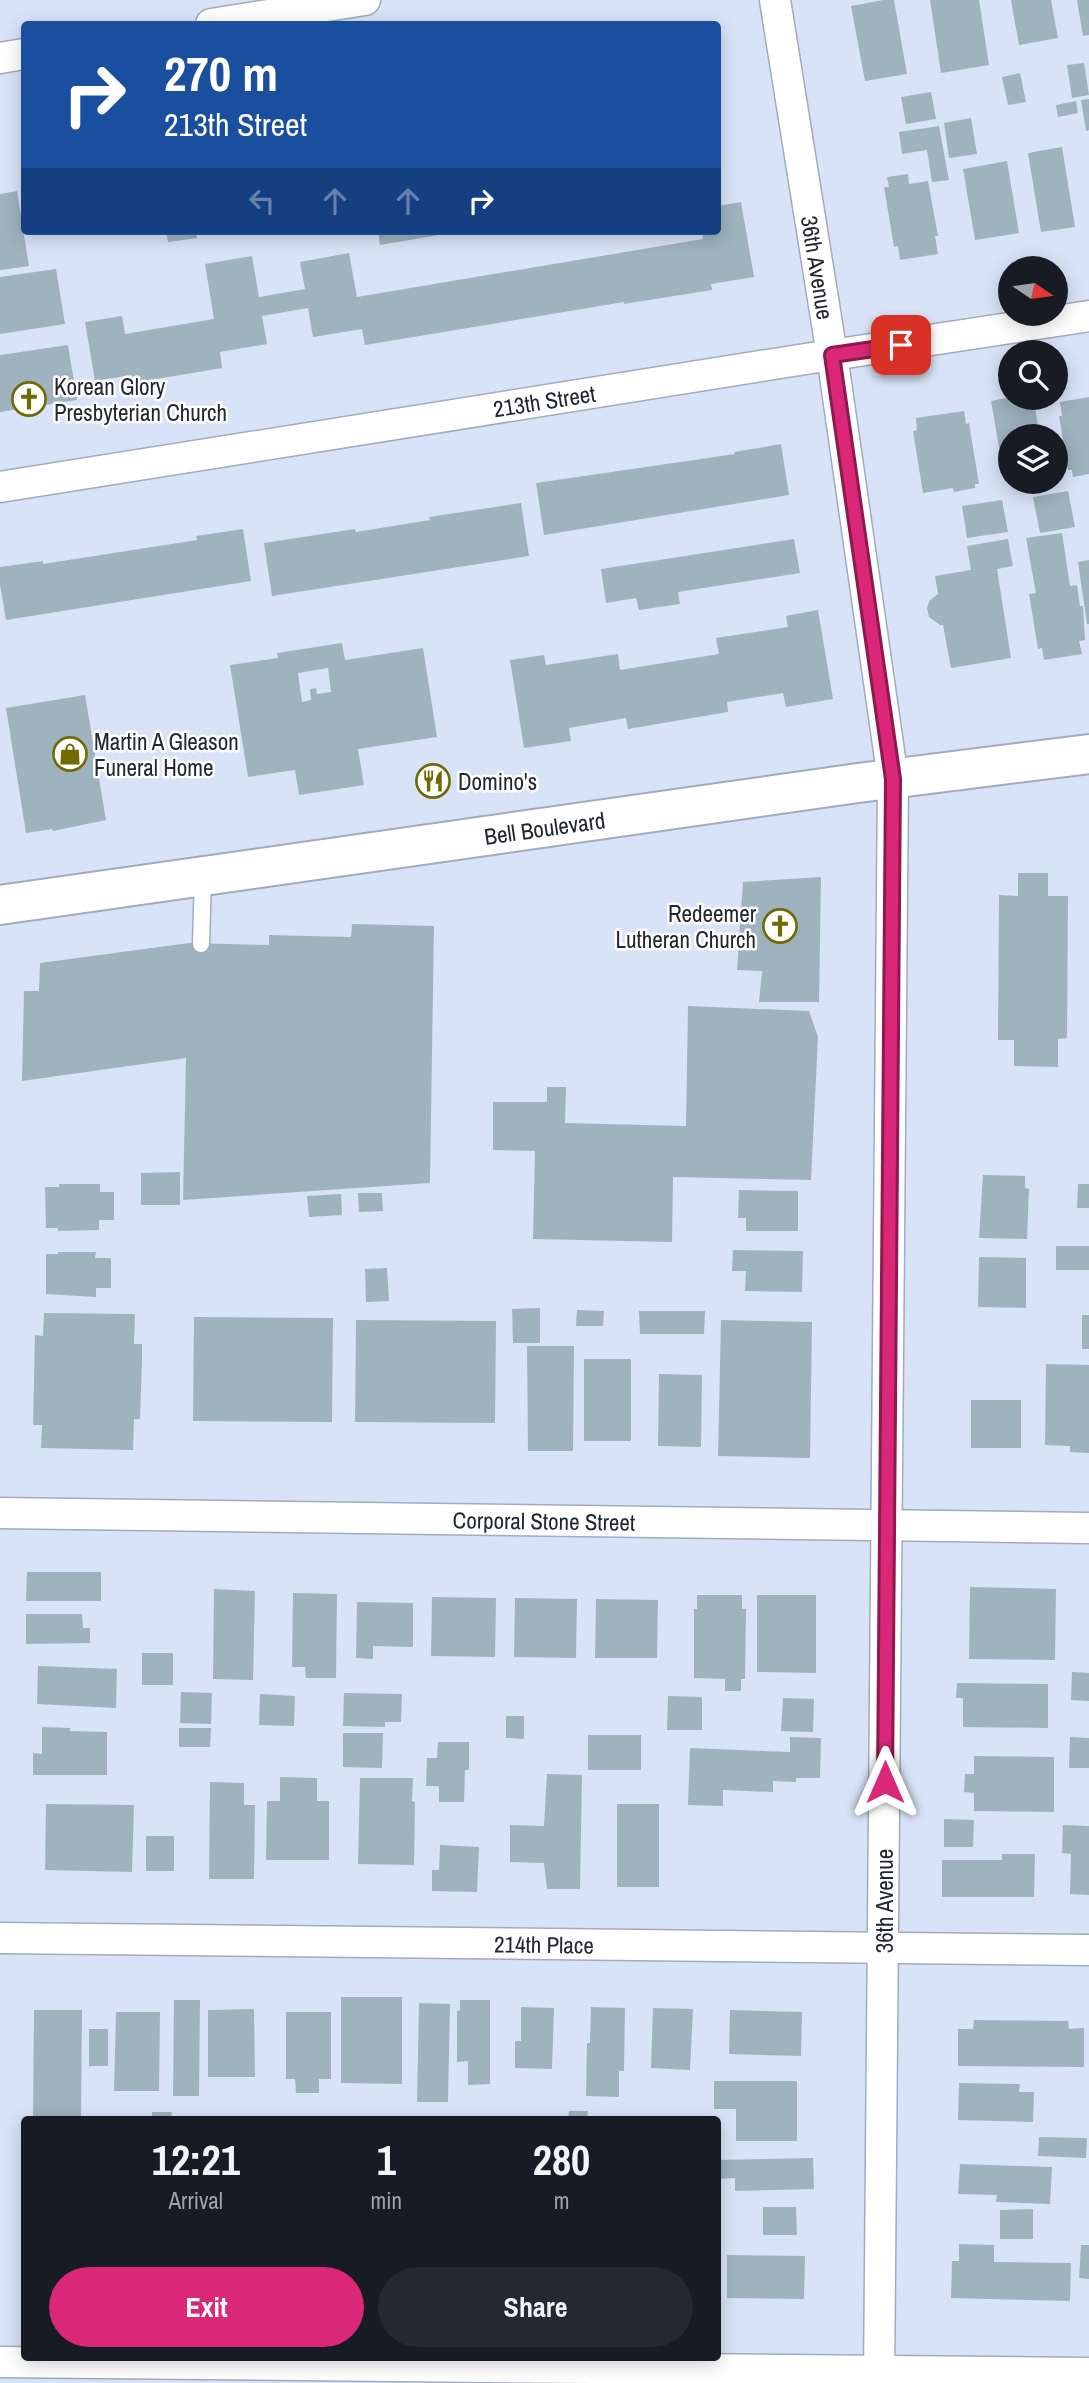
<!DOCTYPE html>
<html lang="en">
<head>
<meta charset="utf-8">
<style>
	:root { --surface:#171b24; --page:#242831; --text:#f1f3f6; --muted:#9ea1a6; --accent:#db2777 }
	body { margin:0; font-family:"Archivo Narrow",sans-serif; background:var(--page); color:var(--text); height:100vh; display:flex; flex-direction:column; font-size:26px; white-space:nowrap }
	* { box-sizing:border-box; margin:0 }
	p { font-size:23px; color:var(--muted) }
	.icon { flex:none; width:38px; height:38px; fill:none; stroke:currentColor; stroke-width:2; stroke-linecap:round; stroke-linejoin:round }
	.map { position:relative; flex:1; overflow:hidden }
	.sheet { position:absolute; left:21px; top:2116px; width:700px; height:245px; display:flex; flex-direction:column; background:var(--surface); border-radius:7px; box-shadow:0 4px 18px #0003 }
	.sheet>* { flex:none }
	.hud { position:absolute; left:21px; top:21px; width:700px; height:214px; border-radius:7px; box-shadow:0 4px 18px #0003; background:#1a4fa0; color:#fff; overflow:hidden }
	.needle { width:46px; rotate:103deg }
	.buttons { position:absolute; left:998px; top:256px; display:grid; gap:14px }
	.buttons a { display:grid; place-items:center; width:70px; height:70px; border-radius:50%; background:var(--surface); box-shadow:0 4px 18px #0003; font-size:35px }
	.pin { position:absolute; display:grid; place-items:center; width:60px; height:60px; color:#fff; margin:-30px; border-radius:14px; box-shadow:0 4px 10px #0006 }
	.me { position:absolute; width:77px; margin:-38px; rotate:0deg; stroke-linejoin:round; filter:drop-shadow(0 0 5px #0008) }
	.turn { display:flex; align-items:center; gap:24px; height:147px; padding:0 28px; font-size:32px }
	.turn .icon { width:91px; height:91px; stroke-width:2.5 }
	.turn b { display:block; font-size:49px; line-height:60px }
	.lanes { display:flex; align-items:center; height:66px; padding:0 28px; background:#0003; justify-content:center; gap:35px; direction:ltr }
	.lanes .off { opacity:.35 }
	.eta { display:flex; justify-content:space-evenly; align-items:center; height:119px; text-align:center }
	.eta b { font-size:42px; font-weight:700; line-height:49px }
	.primary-button { display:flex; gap:14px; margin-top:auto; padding:14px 28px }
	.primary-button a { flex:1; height:80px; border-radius:42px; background:var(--accent); color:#fff; font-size:28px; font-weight:700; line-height:80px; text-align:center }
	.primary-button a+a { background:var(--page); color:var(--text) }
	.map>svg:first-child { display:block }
</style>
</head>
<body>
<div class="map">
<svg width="1089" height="2383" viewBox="0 0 1089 2383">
	<rect width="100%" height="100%" fill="#d9e3f7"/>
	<path fill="#9eb3be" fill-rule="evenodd" d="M883,0h11l13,74 -42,7 -14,-75z
		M930,0h49l10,65 -48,8z
		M1011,0h40l7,38 -39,7z
		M1077,0h12v35l-6,1z
		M1084,63l5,32 -17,3 -5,-33z
		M1020,73l6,29 -18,3 -6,-28z
		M931,92l5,27 -30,5 -5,-27z
		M1089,99v31l-3,1 -5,-31z
		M1076,101l2,12 -20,4 -2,-12z
		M971,118l6,36 -28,4 -5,-35z
		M939,126l10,54 -17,2 -5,-32 -25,4 -3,-22z
		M1062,147l13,80 -34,5 -13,-79z
		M1007,161l12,72 -44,7 -12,-71z
		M908,174l1,10 19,-3 10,55h-3l3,18 -38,6 -2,-14 -4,1 -10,-60h5l-2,-10z
		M17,191l12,75 -29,4v-76z
		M741,202l13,75 -43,7 1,6 -88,14v-2l-259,43 -3,-16 -49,8 -5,-29 -46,8 5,28 -47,8 2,16 -89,15 -1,-8 -37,6 -10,-59 37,-6 3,18 89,-15 -9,-55 47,-8 7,41 46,-8 -5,-27 49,-9 8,44 346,-58 -1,-8h16v-25z
		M166,231h30l1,7 -29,4z
		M378,231h79v1l-77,13z
		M56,269l9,55 -65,10v-57z
		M68,345l9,55 -77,12v-57z
		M1011,397h22l7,39h-30v45l-5,1 -14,-81z
		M1089,397v77l-16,3 -1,-7h-4l-9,-54h3l-2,-14z
		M964,411l2,13 3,-1 10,61h-4v4l-21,4 -1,-4 -30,5 -10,-62 4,-1 -1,-12z
		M781,444l8,51 -245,40 -8,-52 199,-29 -1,-2z
		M1068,491l7,36 -35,6 -7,-36z
		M1002,500l6,32 -41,6 -5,-32z
		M521,503l8,53 -257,40 -8,-53 91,-14 1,3 74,-12 -1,-3z
		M243,529l8,52 -245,39 -6,-36v-17l43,-6v3l154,-24 -1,-4z
		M1062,533l8,53 7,-1 3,21h3l2,34 -6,1 3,13 -38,6 -2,-12 -4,1 -9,-55 7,-1 -10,-55z
		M794,539l6,34 -122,19 2,12 -41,6 -3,-12 -30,5 -5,-34z
		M1008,539l5,27 -16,3 14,89 -60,10 -8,-43h-3l-11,-8 -2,-9 3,-8 8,-6 -3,-18 36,-6 -4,-24z
		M1089,560v64h-2l-9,-62z
		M818,610l15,89 -47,8 -3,-14 -56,9 1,10 -100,17 -2,-11 -57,10 2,13 -47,7 -14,-88 34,-5 2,10 72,-11 2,16 99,-16 -3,-16 72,-11 -2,-11z
		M342,643l3,17 78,-12 14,89 -79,12 6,36 -65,10 -4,-25 -47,7 -18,-112 48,-7 -1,-5zM328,668l3,24 -14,2 -1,-6 -6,1 1,11 -9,2 -4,-29z
		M85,695l21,125 -53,11 -1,-2 -26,4 -20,-125z
		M1018,873h30v23h20l-1,142 -9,1v28l-44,-1v-26h-16l1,-145 19,1z
		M821,877l-2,125h-60l3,-31 -25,-1 6,-88z
		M352,924l82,2 -4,257 -247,17 3,-142 -164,23 2,-90h15l1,-28 149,-20 80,2v-10l82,2z
		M688,1006l121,5 9,26 -7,143 -138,-3 -1,65 -139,-3 2,-88 -42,-1v-48h54v-15h19l-1,36 121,3z
		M180,1172v33h-39v-32z
		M983,1175l42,1v12l4,1 -2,50 -48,-1z
		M59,1184h41v8h14v28h-15v10l-41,1v-3h-12l-1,-41h14z
		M1078,1184h11v24h-12z
		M739,1190l59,1v40h-52v-13h-8z
		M358,1193h24l1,18 -24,1z
		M341,1194l1,21 -33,2 -2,-21z
		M1056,1246h33v24h-33z
		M733,1250l70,1 -1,41 -57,-1 1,-20h-14z
		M58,1252h38l-1,6h16v30h-15v9l-50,-3v-40h12z
		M979,1257l47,1v50l-48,-1z
		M387,1268l2,33 -23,1 -1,-33z
		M540,1308v35h-27l-1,-34z
		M577,1310l27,1 -1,15h-27z
		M639,1311h66l-1,23h-64z
		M44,1313l91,1 -1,30h8v17l-2,58h-6l-1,31 -92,-2 1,-23h-9l2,-90 8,1z
		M1082,1315h7v34h-7z
		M194,1317l139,1 -1,104 -139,-1z
		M356,1320l140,1 -1,102 -140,-1z
		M721,1320l91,2 -2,136 -92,-2z
		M527,1346h47l-1,105h-45z
		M584,1359h47v82h-47z
		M1046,1364l43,1v88l-19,-1v-6l-25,-1z
		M659,1374l43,1 -1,72 -43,-1z
		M971,1400h50v48h-50z
		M27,1572h74v29h-75z
		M970,1587l86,2 -1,71 -86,-1z
		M214,1589l41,2 -2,89 -40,-1z
		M293,1593l44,1 -1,84h-30l-1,-11h-13z
		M697,1595h45v14h4l-1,70h-4v12h-16v-12l-31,-1v-69h3z
		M757,1595h59v78l-59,-1z
		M432,1597l64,1 -1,59 -64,-1z
		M515,1598l62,1 -1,59 -62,-1z
		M596,1599l62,1 -1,58h-62z
		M357,1602l56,1v44l-40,-1v13l-17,-1z
		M26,1614h56l1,14h7v15l-64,1z
		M142,1653h31v32h-31z
		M38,1666l79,3 -1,39 -79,-4z
		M1072,1672l17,1v28l-18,-1z
		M957,1683l91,1v44l-85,-1v-29h-7z
		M181,1692l31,1 -1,31 -31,-1z
		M344,1693l58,1 -1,28h-16v5l-42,-1z
		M260,1694l35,2 -1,30 -35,-1z
		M668,1696l34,1v33h-35z
		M783,1698l31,1 -1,33 -32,-1z
		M506,1716h18v23l-18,-1z
		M42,1727l28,1v3l37,1v43h-74v-22l9,1z
		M179,1728h32l-1,19h-31z
		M343,1733h40l-1,35 -39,-1z
		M588,1735h53v35h-53z
		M790,1737l31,1 -1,40h-24v4l-23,-1v11l-50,-2v16l-35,-1 2,-57 100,4z
		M1070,1737l19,1v30h-20z
		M438,1742h31v28h-4l-1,32h-25v-16h-13l1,-28h10z
		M974,1756l80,1v55l-80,-1v-18l-10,-1 1,-18h9z
		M547,1774l35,1 -2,114h-33l-3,-26 -34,-1v-37l34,1z
		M280,1777l37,1v23h12v59h-63l1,-59h13z
		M360,1778h53l-1,23 3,1 -1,63 -56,-1z
		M210,1782l34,1v22h11l-1,74h-45z
		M46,1804l88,1 -2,67 -87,-2z
		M617,1804h42v83h-42z
		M944,1819l30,1 -1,27h-29z
		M1063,1825l26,1v69l-19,-1 1,-40 -9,-1z
		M146,1836h28v35h-28z
		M440,1845l39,2 -2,45 -45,-1v-21h7z
		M1002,1854h33l-1,43h-92v-37h60z
		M341,1997h61v87l-61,-1z
		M174,2000h26l-1,96h-26z
		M460,2000h30v84l-22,1v-24l-11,1v-51l3,-1z
		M419,2003l31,1 -2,98h-31z
		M521,2007l33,1 -2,61 -37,-1v-27h6z
		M591,2007l34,1 -1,63h-5v26l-33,-1 1,-53h3z
		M653,2008l40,1 -3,61 -39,-2z
		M254,2009l1,68h-47v-67z
		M34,2010h48l-1,109h-48z
		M730,2010l72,2 -1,44 -72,-2z
		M116,2012h44l-1,79h-45z
		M286,2012h45v67h-12v14h-23l-1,-14h-9z
		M974,2020l94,1 1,8 15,-1v39l-126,-1v-37h15z
		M89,2029h19v37h-19z
		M714,2081h83v60h-61v-32h-22z
		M959,2083l61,1 -1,8h15l-1,30 -75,-2z
		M569,2111h19l-1,8h-19z
		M152,2112h20l-1,7h-19z
		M1039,2137l48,1 -1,20 -48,-2z
		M813,2158l1,31 -79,2v-13l-17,1v-19z
		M960,2164l92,3 -2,37 -54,-2 1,-7 -39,-1z
		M763,2207h33l1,28h-34z
		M1033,2209v30h-33v-29z
		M959,2244l35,1v17l77,1 -1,38 -119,-3 1,-37h7z
		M1081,2245h8v34l-10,-1z
		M727,2255l78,1 -1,43 -77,-1z"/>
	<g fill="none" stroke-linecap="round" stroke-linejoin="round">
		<g stroke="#a1abbd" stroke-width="19">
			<path id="service" d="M201,944l2,-67"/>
		</g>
		<g stroke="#a1abbd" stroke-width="33">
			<g id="minor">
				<path id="s1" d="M775,0l57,355 61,424 -14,1604"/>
				<path d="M211,24l154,-24"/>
				<path d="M0,58l24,-4"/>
				<path id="s2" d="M0,487l799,-127 290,-44"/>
				<path id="s3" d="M0,1513l1089,15"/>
				<path id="s4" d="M0,1938l1089,12"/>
				<path d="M0,2362l1089,11"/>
			</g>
		</g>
		<g stroke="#a1abbd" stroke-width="42">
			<g id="tertiary">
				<path id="s5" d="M0,905l858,-122 231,-29"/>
			</g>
		</g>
		<use href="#service" stroke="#fff" stroke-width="16"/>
		<use href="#minor" stroke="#fff" stroke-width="30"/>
		<use href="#tertiary" stroke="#fff" stroke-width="38"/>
	</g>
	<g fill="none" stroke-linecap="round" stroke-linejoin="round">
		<g stroke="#8e194d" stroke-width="18">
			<path id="route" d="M885,1782l8,-1003 -61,-424 69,-10"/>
		</g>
		<use href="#route" stroke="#db2777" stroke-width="12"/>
	</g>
	<defs>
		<g id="church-ring" transform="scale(1.75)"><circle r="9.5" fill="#fff" stroke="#716902" stroke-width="1.5"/><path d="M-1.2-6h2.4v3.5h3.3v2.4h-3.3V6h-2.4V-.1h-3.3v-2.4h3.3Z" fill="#716902"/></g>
		<g id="shop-ring" transform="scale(1.75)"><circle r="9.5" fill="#fff" stroke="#716902" stroke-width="1.5"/><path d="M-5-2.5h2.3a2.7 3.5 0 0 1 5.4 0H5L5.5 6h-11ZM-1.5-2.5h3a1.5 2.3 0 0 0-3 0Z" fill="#716902"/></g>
		<g id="restaurant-ring" transform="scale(1.75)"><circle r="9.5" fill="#fff" stroke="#716902" stroke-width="1.5"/><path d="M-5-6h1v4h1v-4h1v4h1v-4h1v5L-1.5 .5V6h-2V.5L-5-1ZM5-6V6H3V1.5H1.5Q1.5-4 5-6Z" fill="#716902"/></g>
	</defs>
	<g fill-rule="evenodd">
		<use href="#church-ring" x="29" y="399"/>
		<use href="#shop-ring" x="70" y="754"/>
		<use href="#restaurant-ring" x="433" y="781"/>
		<use href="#church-ring" x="780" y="926"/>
	</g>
	<g text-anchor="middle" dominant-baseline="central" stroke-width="5" stroke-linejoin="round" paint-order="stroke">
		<g font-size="23" fill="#22262d" stroke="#fff">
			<text stroke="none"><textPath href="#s1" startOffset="271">36th Avenue</textPath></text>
			<text stroke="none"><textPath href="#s2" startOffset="551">213th Street</textPath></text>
			<text stroke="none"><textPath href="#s5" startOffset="550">Bell Boulevard</textPath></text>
			<text stroke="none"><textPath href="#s3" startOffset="544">Corporal Stone Street</textPath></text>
			<text transform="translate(884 1901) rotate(-90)">36th Avenue</text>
			<text stroke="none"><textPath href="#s4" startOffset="544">214th Place</textPath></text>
		</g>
		<g font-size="23" fill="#22262d" stroke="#fff" text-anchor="start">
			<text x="54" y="386">Korean Glory<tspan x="54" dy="26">Presbyterian Church</tspan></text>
			<text x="94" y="741">Martin A Gleason<tspan x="94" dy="26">Funeral Home</tspan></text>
			<text x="458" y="781">Domino's</text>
			<text x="756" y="913" text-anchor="end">Redeemer<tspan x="756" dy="26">Lutheran Church</tspan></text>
		</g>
	</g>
</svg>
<div class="buttons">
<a><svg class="needle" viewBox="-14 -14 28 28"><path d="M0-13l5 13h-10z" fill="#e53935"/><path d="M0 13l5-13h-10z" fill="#9ea1a6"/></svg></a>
<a><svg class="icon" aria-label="search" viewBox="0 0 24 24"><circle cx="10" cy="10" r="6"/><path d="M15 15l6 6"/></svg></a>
<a><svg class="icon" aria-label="layers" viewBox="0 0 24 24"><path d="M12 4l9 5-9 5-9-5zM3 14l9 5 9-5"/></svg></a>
</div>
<div class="pin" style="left:901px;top:345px;background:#d93025"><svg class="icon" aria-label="arrive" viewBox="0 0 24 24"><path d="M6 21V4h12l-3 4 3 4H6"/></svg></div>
<svg class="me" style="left:885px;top:1782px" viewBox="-20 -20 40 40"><path d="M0-17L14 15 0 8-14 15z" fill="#db2777" stroke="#fff" stroke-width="4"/></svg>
<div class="hud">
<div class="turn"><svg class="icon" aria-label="right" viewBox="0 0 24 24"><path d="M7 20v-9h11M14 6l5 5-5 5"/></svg><div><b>270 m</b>213th Street</div></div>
<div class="lanes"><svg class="icon off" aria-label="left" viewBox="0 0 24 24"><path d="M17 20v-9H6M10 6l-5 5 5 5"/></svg><svg class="icon off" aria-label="ahead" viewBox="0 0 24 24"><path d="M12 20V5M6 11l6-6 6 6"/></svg><svg class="icon off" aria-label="ahead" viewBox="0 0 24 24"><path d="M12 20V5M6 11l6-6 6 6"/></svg><svg class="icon" aria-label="right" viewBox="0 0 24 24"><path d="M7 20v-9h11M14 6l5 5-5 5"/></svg></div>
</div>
<section class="sheet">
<div class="eta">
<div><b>12:21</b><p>Arrival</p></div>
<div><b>1</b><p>min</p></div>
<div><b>280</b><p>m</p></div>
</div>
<div class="primary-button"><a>Exit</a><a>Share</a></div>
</section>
</div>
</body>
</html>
